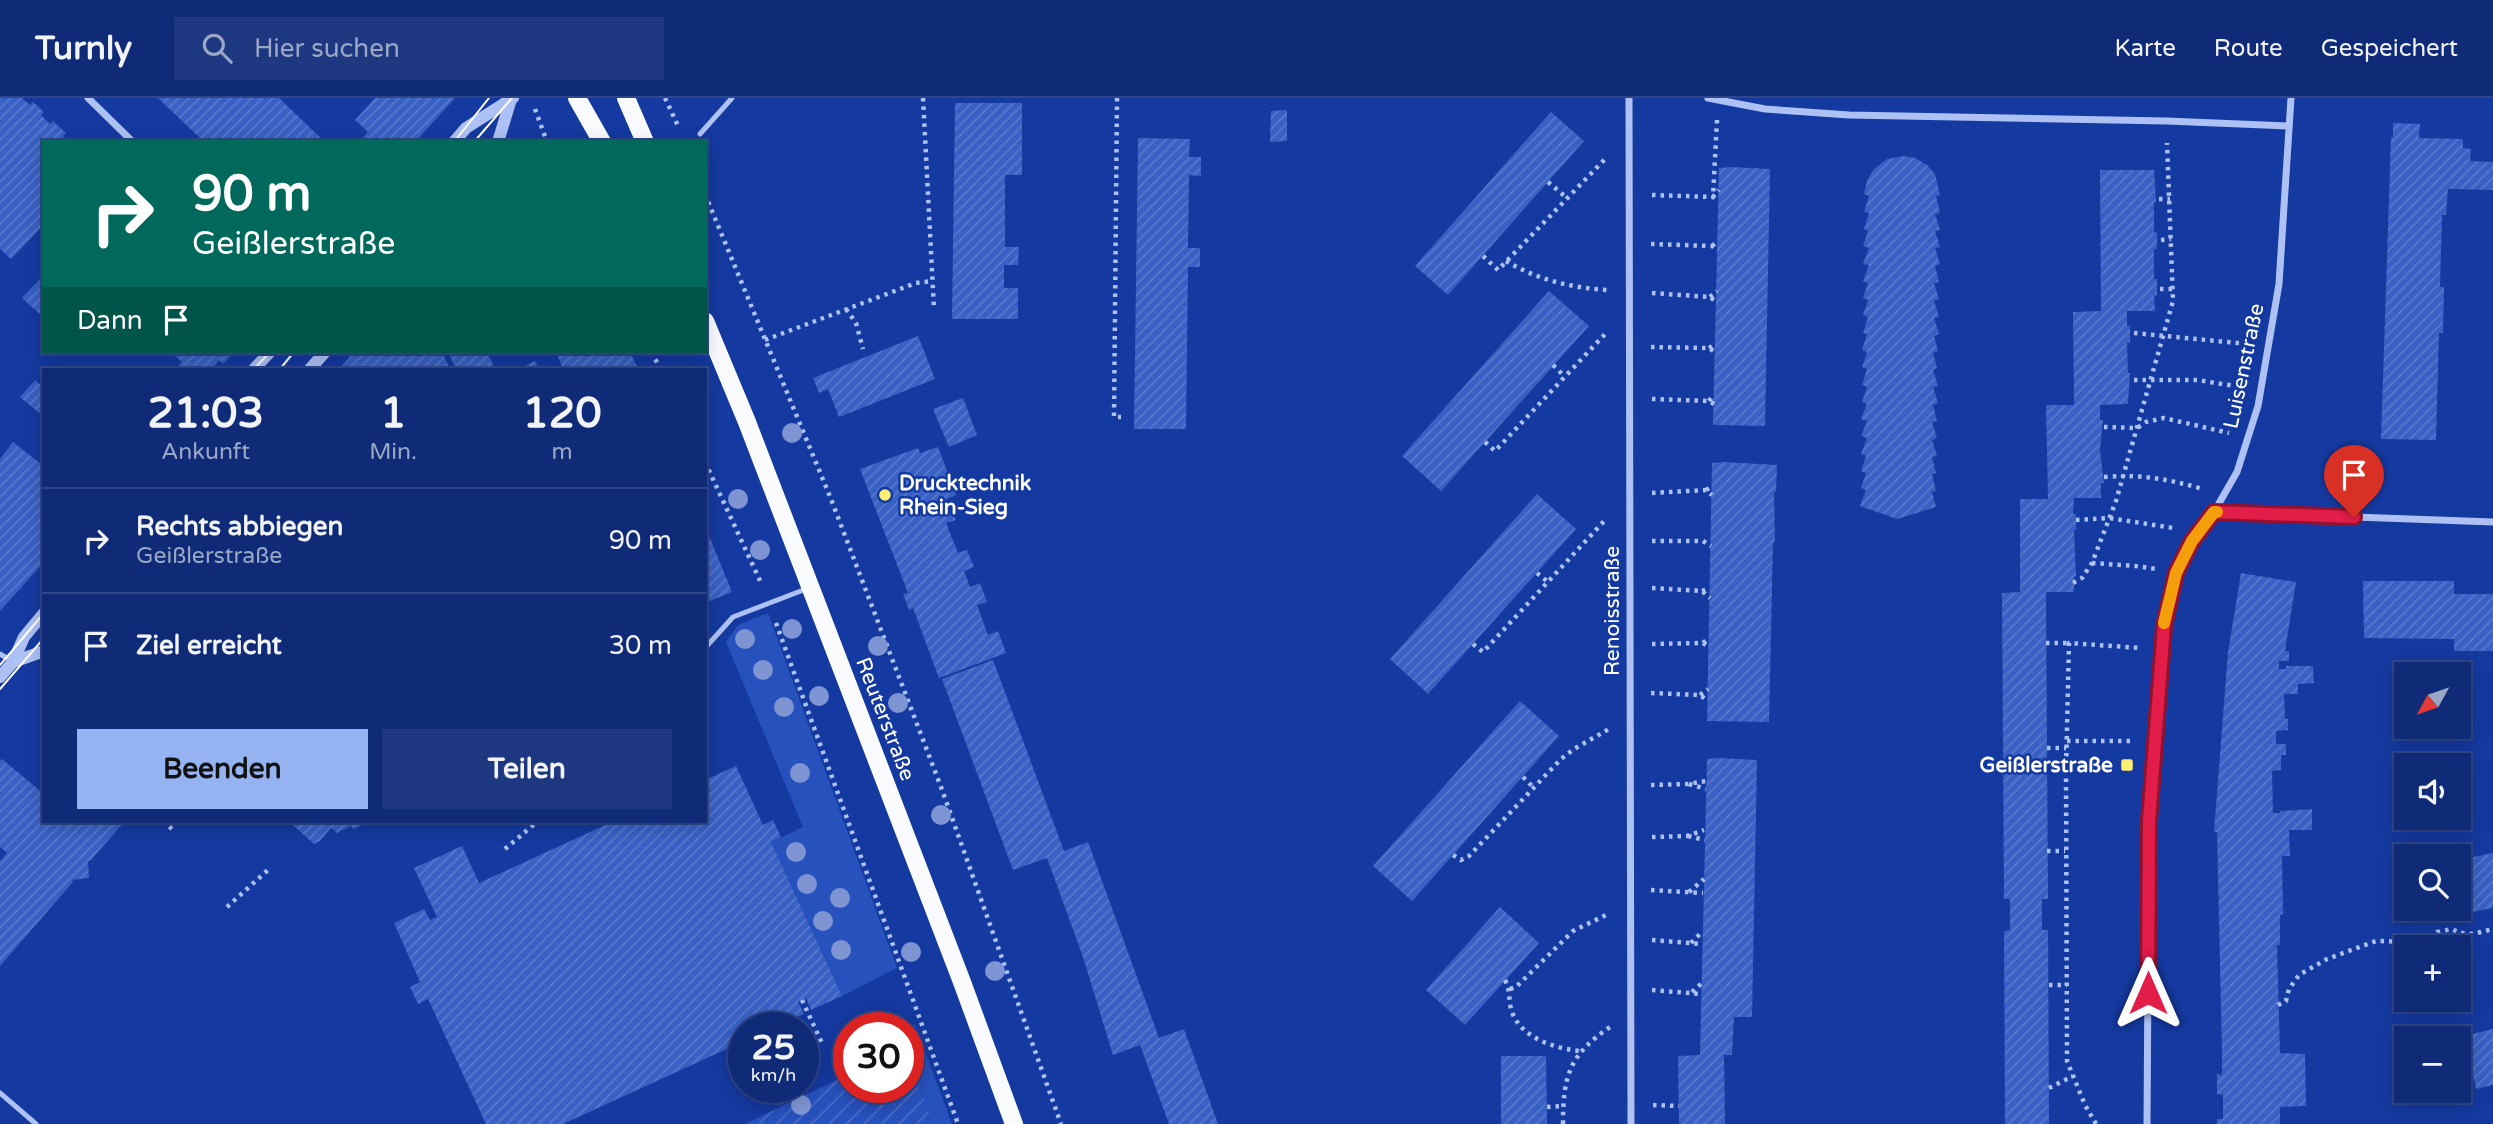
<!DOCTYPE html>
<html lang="de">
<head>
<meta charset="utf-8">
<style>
	:root { --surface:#0f2b78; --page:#1d3780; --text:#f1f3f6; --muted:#9ba7c6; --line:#2f478a; --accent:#95b2f1 }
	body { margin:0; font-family:"Varela Round",sans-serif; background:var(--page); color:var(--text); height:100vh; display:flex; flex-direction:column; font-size:26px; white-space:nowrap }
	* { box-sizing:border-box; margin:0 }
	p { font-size:23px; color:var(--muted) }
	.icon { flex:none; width:38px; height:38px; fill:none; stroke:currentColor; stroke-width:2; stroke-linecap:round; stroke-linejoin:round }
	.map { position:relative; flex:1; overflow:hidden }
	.panel { position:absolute; left:42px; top:270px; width:665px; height:455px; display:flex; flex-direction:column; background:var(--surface); border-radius:0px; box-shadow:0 4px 18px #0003,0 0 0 2px var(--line) }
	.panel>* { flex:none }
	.top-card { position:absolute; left:42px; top:42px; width:665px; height:214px; border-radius:0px; box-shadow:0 4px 18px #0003,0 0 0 2px var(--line); background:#00695c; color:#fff; overflow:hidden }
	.needle { width:46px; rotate:230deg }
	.buttons { position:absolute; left:2394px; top:564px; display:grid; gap:14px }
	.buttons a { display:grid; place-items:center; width:77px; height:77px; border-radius:0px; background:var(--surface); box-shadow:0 4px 18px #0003,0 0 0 2px var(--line); font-size:35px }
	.speed { position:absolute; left:728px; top:914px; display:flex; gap:14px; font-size:35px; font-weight:700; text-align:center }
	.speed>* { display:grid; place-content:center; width:91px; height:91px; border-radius:50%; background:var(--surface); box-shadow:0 4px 18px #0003,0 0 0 2px var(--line); line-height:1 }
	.speed small { font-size:18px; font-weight:400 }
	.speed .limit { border:10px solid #d22; background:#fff; color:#111 }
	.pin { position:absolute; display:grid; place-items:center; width:60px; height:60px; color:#fff; margin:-72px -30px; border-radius:50% 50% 50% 0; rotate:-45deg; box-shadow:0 0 7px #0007 }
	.pin .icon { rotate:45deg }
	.me { position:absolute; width:77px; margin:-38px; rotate:0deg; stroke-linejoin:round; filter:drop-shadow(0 0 5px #0008) }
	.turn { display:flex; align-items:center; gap:24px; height:147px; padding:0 35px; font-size:32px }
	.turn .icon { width:91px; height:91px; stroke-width:2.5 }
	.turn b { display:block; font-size:49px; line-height:60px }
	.then { display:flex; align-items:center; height:66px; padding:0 35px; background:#0003; gap:14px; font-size:26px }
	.eta { display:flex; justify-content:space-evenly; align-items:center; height:119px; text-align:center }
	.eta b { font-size:42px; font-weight:700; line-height:49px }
	.primary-button { display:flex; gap:14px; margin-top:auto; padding:14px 35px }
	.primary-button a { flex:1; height:80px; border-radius:0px; background:var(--accent); color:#111; font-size:28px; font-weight:700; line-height:80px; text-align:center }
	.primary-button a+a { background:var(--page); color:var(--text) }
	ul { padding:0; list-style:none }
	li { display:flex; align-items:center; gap:21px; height:105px; padding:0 35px; border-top:2px solid var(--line) }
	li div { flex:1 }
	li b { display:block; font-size:26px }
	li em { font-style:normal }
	header { display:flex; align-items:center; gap:42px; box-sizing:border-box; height:98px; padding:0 35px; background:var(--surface); border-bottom:2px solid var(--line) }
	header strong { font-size:33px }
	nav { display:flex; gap:38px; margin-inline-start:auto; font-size:24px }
	.search { width:490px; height:63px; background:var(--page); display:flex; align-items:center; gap:18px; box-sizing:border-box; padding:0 24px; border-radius:0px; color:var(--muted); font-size:26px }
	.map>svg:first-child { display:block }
</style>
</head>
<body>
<header>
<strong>Turnly</strong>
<div class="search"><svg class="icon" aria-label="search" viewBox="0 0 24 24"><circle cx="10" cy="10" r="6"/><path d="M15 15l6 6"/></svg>Hier suchen</div>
<nav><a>Karte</a><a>Route</a><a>Gespeichert</a></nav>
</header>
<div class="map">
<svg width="2493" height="1026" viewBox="0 0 2493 1026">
	<defs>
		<pattern id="garden-furrows" width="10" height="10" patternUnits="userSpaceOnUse" patternTransform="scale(1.75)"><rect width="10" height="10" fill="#2751bd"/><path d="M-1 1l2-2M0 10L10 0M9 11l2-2" fill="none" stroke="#476bc7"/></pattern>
		<pattern id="building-hatch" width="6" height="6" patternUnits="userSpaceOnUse" patternTransform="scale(1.75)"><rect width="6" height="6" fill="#3960c4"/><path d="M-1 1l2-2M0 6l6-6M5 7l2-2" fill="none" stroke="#5778cd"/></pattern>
	</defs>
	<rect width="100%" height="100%" fill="#1439a0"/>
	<path fill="#2751bd" d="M768,515l129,355 -55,28 -71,-154 32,-15 -77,-185 12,-17z
		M915,927l37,99h-19l-25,-61v-35z"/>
	<path fill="url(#garden-furrows)" d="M908,965l26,61h-189l104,-50v13h59z"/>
	<path fill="url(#building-hatch)" d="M0,0h22l8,7 3,-3 11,10 -3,3 9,9 3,-3 13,12 -3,3 5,6h-24v90l-4,-3 -29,30 -11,-10z
		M158,0h121l46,44h-121z
		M375,0h80l-40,44h-56l9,-10 -13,-12z
		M955,5h67v72h-17v72h14l-1,18h-14v23h14v31h-66z
		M1287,12v31l-17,1 1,-31z
		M1551,14l33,29 -136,154 -33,-29z
		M2393,25l27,1 -1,14 44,1v9l8,1 -1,12 23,1v28l-45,-1 -2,26h-4l-2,72h4l-1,46h-4l-3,107 -55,-1 10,-302h2z
		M1138,40l52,1 -1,18h12v19l-12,-1 -1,73h12v19h-12l-2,162h-52z
		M1903,58l12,2 12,7 8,9 5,21 -4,1 4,17 -5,1 5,16 -5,1 5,16 -5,1 5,16 -5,2 4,16 -5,1 5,16 -5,2 5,16 -5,1 5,16 -5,2 4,15 -5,2 4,15 -4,2 5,16 -5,1 5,16 -5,2 4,16 -5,1 5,16 -5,2 5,16 -5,1 4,16 -4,1 4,17 -4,1 4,15 -39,12 -37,-13 6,-16 -5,-2 5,-15 -5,-2 5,-15 -5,-2 6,-16 -6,-2 6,-15 -6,-2 6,-15 -5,-2 5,-15 -5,-2 5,-16 -5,-2 5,-15 -5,-2 5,-16 -4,-1 5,-16 -5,-2 5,-15 -5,-2 5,-15 -5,-2 6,-16 -6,-1 6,-16 -6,-2 5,-15 -4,-2 5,-16 -5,-1 5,-16 -5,-2 3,-14 7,-11 13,-10z
		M1731,69l39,2 -5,257 -52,-1 6,-257z
		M2100,72h54l2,32h-2v31l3,-1v17h-3v30h3v17l-3,-1 1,16h-28v15h3v17l-3,-1 1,31h2l-2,31 -28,1v15h3l-3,31 4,32h-3v15h-27l-1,16h3v16h-2l2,47 -2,-1v16h-28l2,307h-6v31h6l1,194h-44l-1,-193 6,-1v-31h-6l-2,-306 18,-1v-93h28l-2,-94h28l-1,-93 28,-1z
		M44,177v43l-22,-20z
		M1549,193l40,35 -148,165 -39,-35z
		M918,238l17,43 -96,38 -11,-28 -9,4 -6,-15z
		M171,254h63l-11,12 -4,-4 -7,9h-36l6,-7z
		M354,254h88l8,17h-111z
		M448,254h39l8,17h-39z
		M556,254h74l8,17h-75z
		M535,263l4,8h-26l8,-1z
		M35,282l9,8v29l-24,-20z
		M963,300l14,37 -28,12 -16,-38z
		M13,344l28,22 3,-4v102l-44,49v-152z
		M938,349l18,48 -9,4 9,21 -10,3 12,30 9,-3 7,17 -10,4 6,16 10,-4 7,19 -10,3 11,30 10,-4 8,22 -67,25 -26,-70 -4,2 -6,-16 5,-1 -48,-124 58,-21 2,5z
		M1725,364l52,3 -1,26 -2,1 1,50 -2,1 -4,179 -62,-1 5,-258z
		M1537,396l39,35 -148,165 -38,-35z
		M705,428l27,66 -27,11z
		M2241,475l55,9 -11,69h4v10h-10v8h7v-3h27l1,17 -16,1v10h-14l1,25h3v11l-12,1v13h10v11h-5v15l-9,1 1,42h7v-2l32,-2v21h-23l1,26h-8l1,58 -3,1v30h-3l3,108 25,1 1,52 -26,1v17h-63v-5h6v-24l-6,-1v-20l5,1v-22l-5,-221h-3l14,-180z
		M2363,483h91v13h39v57h-39v-12l-90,-1z
		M993,562l71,191 24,-9 71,196 25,-9 34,95h-49l-29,-79 -27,10 -30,-98 -36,-99 -34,12 -71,-191z
		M1520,603l39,35 -147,165 -39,-35z
		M1719,660l38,2 -5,257h-18l-2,38h-8l1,69h-46l-1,-68 22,-1 7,-296z
		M2,661l42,35v27h81l-35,40h-2l1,17 -17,2 1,2 -73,84v-105l7,-8 -7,-6v-86z
		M736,668l27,59 10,-5 8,17 -10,5 71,154 -31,14 -5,-12 -8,4 6,12 -29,13h-31v14l-181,83h-77l-58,-125 -10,5 -8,-17 10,-5 -26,-59 30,-14 6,11 7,-3 -23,-49 48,-22 17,37 135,-62h91v-28l5,-2 -5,-11z
		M288,723h82l-16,8 -3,-3 -14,7 -6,-5 -11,13 -6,3z
		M2493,755v55l-52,10 -2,-10h20v-48z
		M1500,809l39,36 -74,82 -39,-35z
		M2493,931v56l-17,4 -11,-53z
		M1501,958h45l1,68h-46z"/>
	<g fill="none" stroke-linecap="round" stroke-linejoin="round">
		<path stroke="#adc1f4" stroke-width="4.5" stroke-dasharray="3.5 5" stroke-linecap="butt" d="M665,0l14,30
			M923,0l11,211
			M1117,0l-3,319h7
			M535,11l12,33
			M1717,22l-4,77 6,-7
			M1548,84l19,16
			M705,96l126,305 110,288 120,337
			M1652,97l61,2 5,3
			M2159,101h11
			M2161,142l10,-1
			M1651,146l61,2 6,4
			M1712,148l6,-5
			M1483,158l15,14 109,-113
			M1506,163c32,19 66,27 102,29
			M2160,191h13
			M1652,195l58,4 6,5
			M1710,199l7,-6
			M846,211l10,14 7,26
			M2134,235l114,11
			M765,242l151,-57 16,-2
			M1651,249l58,1 6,4
			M1709,250l6,-4
			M651,254l10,17
			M1553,267l11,11
			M2134,282h63l44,7
			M1652,301l57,2 5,3
			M1709,303l5,-7
			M2104,329l33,1 9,-6 18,-4 65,15
			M1485,344l10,9 112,-119
			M705,364l57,123
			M2104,379c36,-3 64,2 99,12
			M1706,392l6,-4
			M1652,395l54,-3 6,5
			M2076,422l33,-2 64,10
			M1652,443h51l8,5
			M2092,465l43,3 22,3
			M1537,475l11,9
			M2073,485l9,-5 10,-15 24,-62 57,-200 -6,-158
			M1652,490l50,3 8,7
			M1702,493l8,-3
			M776,525l182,501
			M1703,545l6,-5
			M2046,545h23
			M1473,546l10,8 124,-134
			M1652,546l51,-1 6,4
			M1651,595l49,2 8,6
			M1700,597l8,-6
			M2067,643h65
			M2047,650h19
			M1523,679l10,10
			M1689,686l17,5
			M1651,687l37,-1 18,-3
			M163,723l10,9
			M1688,738l17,4
			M1652,739l35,-1 17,-6
			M505,751l33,-28
			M2047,753h18
			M1453,757l8,5 8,-4 92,-97 13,-10 35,-20
			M1651,792l52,3
			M1689,794l15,-13
			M227,809l42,-38
			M1652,842l50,4
			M1691,845l12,-12
			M1505,882c6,11 3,21 7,32 9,26 44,37 69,39
			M2049,887h18
			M1510,891l6,-2 57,-56 35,-17
			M1652,892l49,4
			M1692,894l10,-9
			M802,902l20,43
			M2278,907l8,-4 3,-12 10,-14 28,-16 49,-18 43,1 14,-5 4,-5 15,-3 8,4 13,1 20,-5
			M2049,990l24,-12
			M1653,1007l26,1
			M1547,1009l16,-1
			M1563,1026c0,-48 6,-69 47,-97
			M2096,1026l-11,-19 -18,-44 -1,-291 3,-127 71,5"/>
		<path stroke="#adc1f4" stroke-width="5" d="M700,36l32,-36
			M705,550l28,-31 73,-28
			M0,556l12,7
			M0,995l36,31"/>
		<path stroke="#adc1f4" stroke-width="7" d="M88,0l45,44
			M1629,0l2,1026
			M1708,0l57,11 84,6 318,6 122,5
			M2214,414l279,10
			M2147,1026l2,-302 15,-196 12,-53 16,-32 22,-29 23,-40 21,-66 21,-122 12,-186"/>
		<path stroke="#adc1f4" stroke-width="12" d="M454,44l12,-14 47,-30
			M498,44l13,-43
			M254,271l16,-17
			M310,271l15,-17
			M13,564l31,-11
			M0,579l13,-15 11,-25 20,-24"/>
		<path stroke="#fafbff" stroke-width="18" d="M577,0l25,44
			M626,0l19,44
			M705,223l42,101 215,560 52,142"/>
		<path stroke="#fff" stroke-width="2" d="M454,44l35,-44
			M474,44l38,-44
			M254,271l16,-17
			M280,271l14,-17
			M0,567l44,-52
			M0,591l44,-51"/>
	</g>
	<g fill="#7f95d3">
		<circle cx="792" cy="335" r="10"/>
		<circle cx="738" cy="401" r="10"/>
		<circle cx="760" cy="452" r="10"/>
		<circle cx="792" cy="531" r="10"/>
		<circle cx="745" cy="541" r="10"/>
		<circle cx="878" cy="548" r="10"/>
		<circle cx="763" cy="572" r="10"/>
		<circle cx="819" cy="598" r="10"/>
		<circle cx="898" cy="605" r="10"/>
		<circle cx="784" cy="609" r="10"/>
		<circle cx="800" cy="675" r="10"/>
		<circle cx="941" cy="717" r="10"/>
		<circle cx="796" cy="754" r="10"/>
		<circle cx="807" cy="786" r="10"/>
		<circle cx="840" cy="800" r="10"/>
		<circle cx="823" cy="823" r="10"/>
		<circle cx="841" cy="852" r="10"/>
		<circle cx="911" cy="854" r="10"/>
		<circle cx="995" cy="873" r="10"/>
		<circle cx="801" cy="1007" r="10"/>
	</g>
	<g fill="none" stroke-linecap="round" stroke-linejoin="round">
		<g stroke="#92132f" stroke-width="18">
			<path id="route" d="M2148,895l1,-172 15,-195 12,-53 16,-32 22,-29 140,5"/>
		</g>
		<use href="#route" stroke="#e11d48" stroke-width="12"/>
		<path stroke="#f59e0b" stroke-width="12" d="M2164,525l12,-50 16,-32 22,-29h3"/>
	</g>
	<g fill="#ffee70" stroke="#1439a0" stroke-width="2.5">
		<circle cx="885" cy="397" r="7"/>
		<rect x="2120" y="660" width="14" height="14" rx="3.5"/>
	</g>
	<g text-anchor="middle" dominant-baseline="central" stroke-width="5" stroke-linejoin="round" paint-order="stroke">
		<g font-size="21" fill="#fff" stroke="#1439a0">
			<text transform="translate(2244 268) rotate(-78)">Luisenstraße</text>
			<text transform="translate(1612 513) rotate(-90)">Renoisstraße</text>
			<text transform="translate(885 621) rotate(69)">Reuterstraße</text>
		</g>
		<g font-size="21" font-weight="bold" fill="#fff" stroke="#1439a0" text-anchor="start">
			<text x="899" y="385">Drucktechnik<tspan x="899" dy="24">Rhein-Sieg</tspan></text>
			<text x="2113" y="667" text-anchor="end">Geißlerstraße</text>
		</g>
	</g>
</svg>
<div class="buttons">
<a><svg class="needle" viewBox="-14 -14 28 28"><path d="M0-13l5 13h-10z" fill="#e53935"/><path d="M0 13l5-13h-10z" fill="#9ba7c6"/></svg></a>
<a><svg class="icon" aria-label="sound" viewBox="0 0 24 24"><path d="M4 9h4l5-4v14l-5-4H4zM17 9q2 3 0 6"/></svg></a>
<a><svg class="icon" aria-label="search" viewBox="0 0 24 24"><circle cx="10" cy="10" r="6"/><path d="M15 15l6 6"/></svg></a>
<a>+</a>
<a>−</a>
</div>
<div class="speed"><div>25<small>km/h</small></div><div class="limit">30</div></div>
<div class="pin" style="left:2354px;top:419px;background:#d93025"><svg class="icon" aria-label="arrive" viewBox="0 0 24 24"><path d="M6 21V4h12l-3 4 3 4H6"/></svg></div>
<svg class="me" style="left:2148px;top:895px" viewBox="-20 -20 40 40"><path d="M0-17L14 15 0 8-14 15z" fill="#e11d48" stroke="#fff" stroke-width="4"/></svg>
<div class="top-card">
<div class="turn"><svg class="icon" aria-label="right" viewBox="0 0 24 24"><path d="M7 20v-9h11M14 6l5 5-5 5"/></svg><div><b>90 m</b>Geißlerstraße</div></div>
<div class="then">Dann<svg class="icon" aria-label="arrive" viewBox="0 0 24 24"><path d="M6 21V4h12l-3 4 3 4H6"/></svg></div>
</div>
<section class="panel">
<div class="eta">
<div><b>21:03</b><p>Ankunft</p></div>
<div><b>1</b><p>Min.</p></div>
<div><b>120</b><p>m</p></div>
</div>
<ul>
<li><svg class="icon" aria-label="right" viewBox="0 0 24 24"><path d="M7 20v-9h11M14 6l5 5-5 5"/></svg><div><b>Rechts abbiegen</b><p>Geißlerstraße</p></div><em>90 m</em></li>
<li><svg class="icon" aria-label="arrive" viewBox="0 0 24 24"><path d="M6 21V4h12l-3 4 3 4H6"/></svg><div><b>Ziel erreicht</b></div><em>30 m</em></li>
</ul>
<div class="primary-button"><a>Beenden</a><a>Teilen</a></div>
</section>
</div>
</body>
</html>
